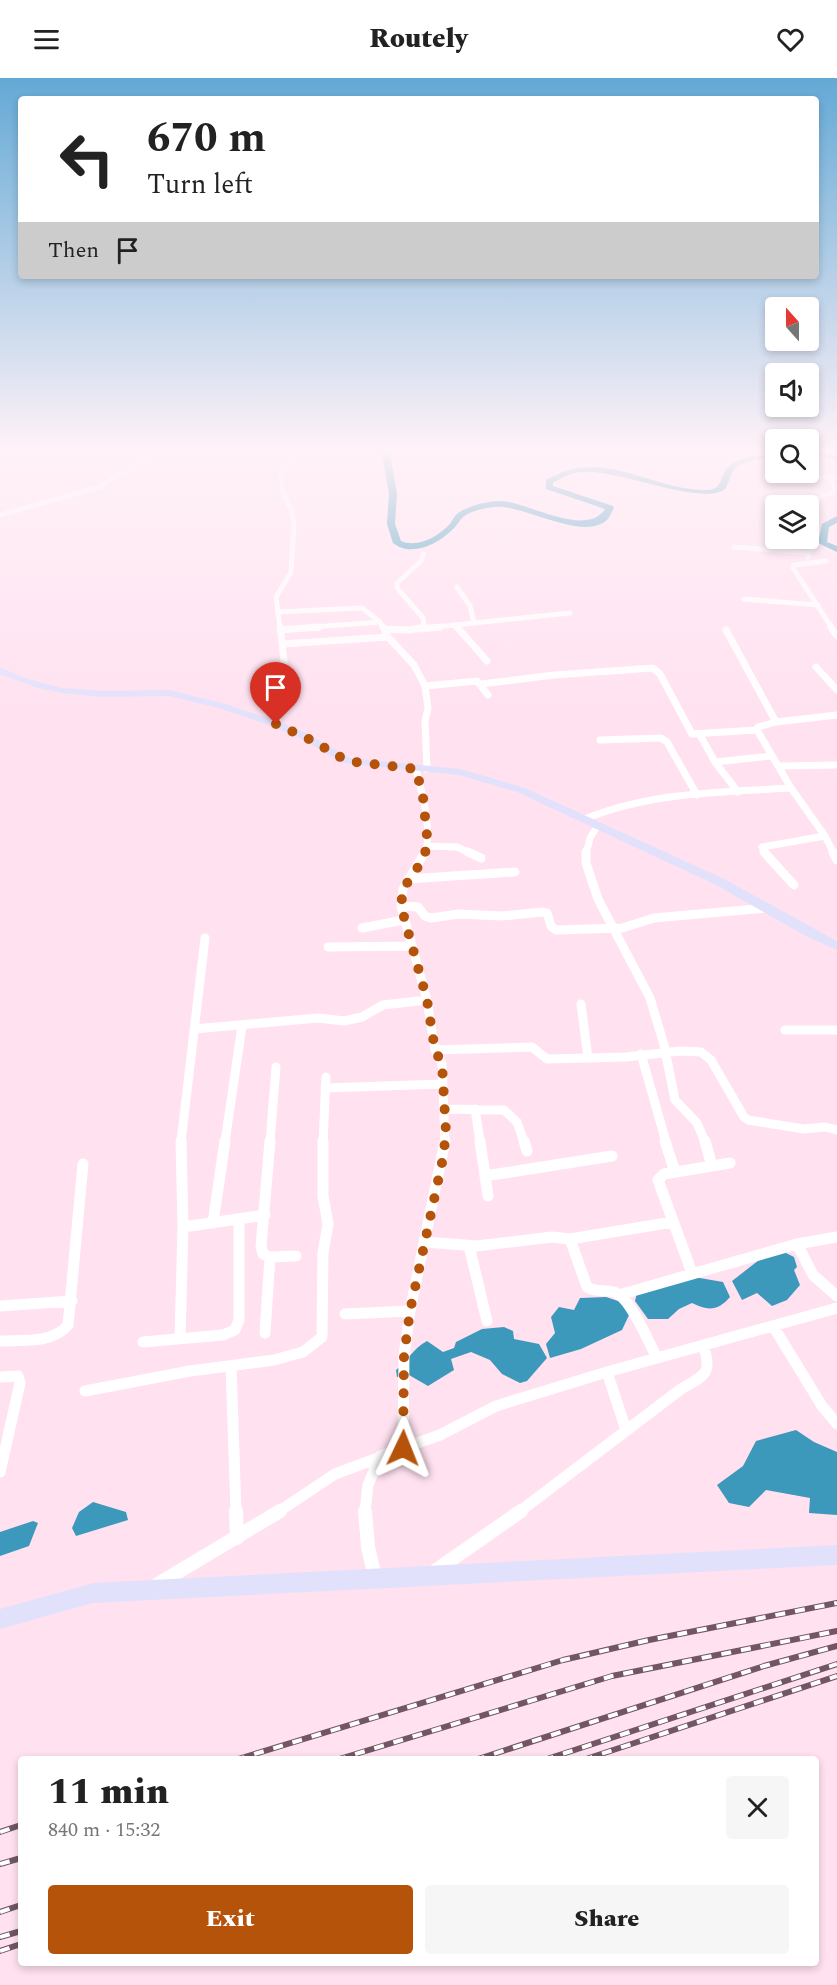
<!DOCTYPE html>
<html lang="en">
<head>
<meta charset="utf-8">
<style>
	:root { --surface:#fff; --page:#f6f6f6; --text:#222; --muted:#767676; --accent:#b45309 }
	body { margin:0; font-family:Spectral,serif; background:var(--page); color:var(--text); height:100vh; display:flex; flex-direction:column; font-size:22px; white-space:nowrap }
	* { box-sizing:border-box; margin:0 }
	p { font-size:20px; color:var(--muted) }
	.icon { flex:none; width:33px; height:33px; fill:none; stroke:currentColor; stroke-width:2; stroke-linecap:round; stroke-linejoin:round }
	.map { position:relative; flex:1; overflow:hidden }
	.panel { position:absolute; left:18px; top:1678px; width:801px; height:210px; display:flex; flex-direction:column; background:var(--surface); border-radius:6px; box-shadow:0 3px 9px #0003 }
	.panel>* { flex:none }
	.guide { position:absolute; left:18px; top:18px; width:801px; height:183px; border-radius:6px; box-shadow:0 3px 9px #0003; background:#fff; color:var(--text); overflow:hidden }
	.needle { width:39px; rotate:339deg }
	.controls { position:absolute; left:765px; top:219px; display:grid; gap:12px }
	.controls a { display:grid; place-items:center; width:54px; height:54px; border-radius:6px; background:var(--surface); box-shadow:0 3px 9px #0003; font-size:30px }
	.pin { position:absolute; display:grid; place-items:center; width:51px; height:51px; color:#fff; margin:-62px -26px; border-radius:50% 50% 50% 0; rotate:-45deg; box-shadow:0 0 6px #0007 }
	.pin .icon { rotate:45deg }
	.me { position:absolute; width:66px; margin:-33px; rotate:2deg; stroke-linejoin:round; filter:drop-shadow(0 0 4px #0008) }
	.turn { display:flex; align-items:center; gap:21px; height:126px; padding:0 30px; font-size:27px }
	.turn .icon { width:78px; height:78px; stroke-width:2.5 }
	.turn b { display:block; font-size:42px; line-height:51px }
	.then { display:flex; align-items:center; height:57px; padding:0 30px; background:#0003; gap:12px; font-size:22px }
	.round { display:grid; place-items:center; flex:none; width:63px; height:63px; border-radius:6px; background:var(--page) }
	.overview { display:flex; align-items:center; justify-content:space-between; height:102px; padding:0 30px }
	h1 { font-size:36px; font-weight:800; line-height:45px }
	.primary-button { display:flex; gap:12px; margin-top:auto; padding:12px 30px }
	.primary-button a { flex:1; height:69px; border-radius:6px; background:var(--accent); color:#fff; font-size:24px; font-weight:800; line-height:69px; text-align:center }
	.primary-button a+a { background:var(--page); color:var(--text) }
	header { display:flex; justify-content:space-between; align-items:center; height:78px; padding:0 30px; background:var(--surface); font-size:27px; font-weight:800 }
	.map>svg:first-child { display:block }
</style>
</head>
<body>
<header><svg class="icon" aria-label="menu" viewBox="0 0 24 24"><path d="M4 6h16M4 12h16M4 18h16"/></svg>Routely<svg class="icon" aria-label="heart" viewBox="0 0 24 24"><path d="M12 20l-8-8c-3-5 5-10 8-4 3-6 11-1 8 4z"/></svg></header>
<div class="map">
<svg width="837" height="1907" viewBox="0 0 837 1907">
	<rect width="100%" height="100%" fill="#ffe1f0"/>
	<path fill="#3c99bb" d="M784,1174l10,5 3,10 -3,3 6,15 -13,15 -15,6 -15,-13 -15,7 -10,-19 27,-21z
		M688,1198l35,6 7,15c-12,14 -22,14 -38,6l-13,6 -11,10h-20l-13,-18 4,-17z
		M606,1219l15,5 9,11 -8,17 -41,19 -31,9 -4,-14 9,-11 -4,-16 8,-10 15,3 6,-12z
		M504,1249l9,4 1,8 25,5 8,14 -20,23 -7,2 -18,-9 -12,-14 -19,-8 -20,7 3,11 -26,16 -19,-11 -12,2 -1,-7c12,-9 17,-22 31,-29l16,11 11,-4 2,-6 26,-13z
		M796,1352l18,12 23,10v63l-28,-2 1,-15 -44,-8 -17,17 -20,-4 -12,-18 26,-19 13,-25z
		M93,1424l33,10 2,8 -52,16 -4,-8 7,-16z
		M33,1443l5,2 -9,23 -29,10v-24z"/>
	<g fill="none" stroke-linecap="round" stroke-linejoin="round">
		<path fill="#3c99bb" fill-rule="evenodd" d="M382,374h8l7,42 -2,30 6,17c18,7 36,-4 49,-17 3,-4 4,-8 8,-11 12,-8 30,-12 44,-12 28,2 84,37 103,8l-59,-20v-9c58,-34 104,11 162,10 16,-1 12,-18 23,-26 12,-8 30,-9 45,-11v4c-13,2 -34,2 -43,14 -3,5 -4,12 -8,18 -23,18 -107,-20 -142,-17 -11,0 -20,5 -30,11v3l60,20 1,2c-2,3 -4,9 -7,12 -25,22 -83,-16 -113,-13 -10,1 -23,4 -31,10 -4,4 -7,10 -12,14 -15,14 -40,26 -58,12l-6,-19 2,-30z
			M808,374l29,4v4l-29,-6z
			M837,438v7l-8,4 -2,15 10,4v6l-19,-9 4,-19z"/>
		<path stroke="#fff" stroke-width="5" d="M787,401l42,-2
			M776,420h39
			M807,428l1,-4 25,-10 2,-2 -6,-13h8
			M808,434l7,13 -7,32
			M0,437l99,-28 58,-35
			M734,469l74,6
			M826,483l-32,4 -1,3 39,60
			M457,509l13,19 4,17
			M744,521l74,6
			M278,534l84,-4 18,14
			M455,547l3,3
			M280,550l-4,-31 15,-25 3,-46 -2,-14 -9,-20 -2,-18 12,-17 9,-5
			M300,550l80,-6 3,6
			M418,550l6,-1 -1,-9 -26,-30v-5l24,-22 2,-7
			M426,550l144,-15"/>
		<path stroke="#fff" stroke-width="7" d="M383,549l5,10 26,28 11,21 3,22 -3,13 2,48
			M457,549l30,34
			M831,549l6,9
			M385,551l25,1 14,-3
			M420,551l20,-2
			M280,552l39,-3
			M726,552l50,92
			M282,566l106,-7
			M816,589l21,23
			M481,606l73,-9 99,-7 7,6 32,60 65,-4
			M425,608l52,-5 11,14
			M276,646c12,-36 9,-61 4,-97
			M700,657l15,27 23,30
			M600,662l61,-2 6,4 30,53
			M715,684l57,-6
			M778,688l59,-1
			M416,691c5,21 18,65 8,85
			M585,741c66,-27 136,-27 206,-31
			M428,768l29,1 15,7
			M586,776l4,-16 8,-13
			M766,776l-4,-7 63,-11
			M834,776l-9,-18 -34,-48 -34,-58 1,-3 18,-5 61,-7"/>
		<path stroke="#fff" stroke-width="9" d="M425,774l-22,37 -2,17 26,94 8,50 7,14 3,78
			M468,774l13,6
			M586,774v11l12,36 52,99 14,47 11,55 22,23 8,19
			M764,774l30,33
			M833,774l4,8
			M408,801l107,-7
			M401,828l17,1 7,9 6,2 28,-4 43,2 41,-4 4,1 4,13 5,4 66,-2 32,-10 113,-10
			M362,850l42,-8
			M328,869l84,-1
			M581,926l7,54
			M194,951l124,-11 26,3 18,-4 21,-12 44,-5
			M785,952h52
			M435,972l97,-3 15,12 79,-2 54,-6 21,1 10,8 33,57 4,3 56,9 21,-2 12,3
			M641,976l25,88
			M325,1010l118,-4
			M446,1031l58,1 13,12 7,20
			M475,1031l5,33
			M181,1064l24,-204
			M225,1064l17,-116
			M270,1064l6,-75
			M323,1064l3,-65"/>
		<path stroke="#fff" stroke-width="11" d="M270,1063l-9,105 2,8 7,3 26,-1
			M480,1063l8,55
			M524,1063l3,10
			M665,1063l10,31
			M705,1063l7,25
			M485,1098l127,-20
			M213,1145l12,-82
			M183,1149l82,-12
			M570,1161l103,-17
			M425,1164l52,4 75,-9 18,2 17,48c10,6 17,2 27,5 16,4 35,51 43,66
			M797,1166l16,31 24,21
			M469,1168l18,75
			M692,1195l-34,-93 6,-6 66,-11
			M619,1217l178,-51 40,-7
			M0,1228l72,-5
			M345,1236l65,-3
			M773,1248l49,80 15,18
			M265,1255l5,-76
			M180,1260l3,-111 -2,-86
			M0,1263c23,-1 52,3 68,-16l15,-161
			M143,1264l80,-7 12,-5 4,-10v-101
			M231,1288l5,146
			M607,1294l19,58
			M0,1299l18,-1 2,7 -20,89
			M85,1313l105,-20 84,-11 29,-8 19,-15 1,-84 5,-29 -5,-28v-55
			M403,1370l1,-92 6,-45 35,-170
			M278,1434l57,-38 43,-16
			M365,1434l3,-27 12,-29 60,-21 56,-29 111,-34 230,-64
			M519,1434l162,-123c24,-14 32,-15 22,-44"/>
		<path stroke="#fff" stroke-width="14" d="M236,1433l1,27
			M365,1433l3,36 7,31
			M435,1493l86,-60
			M158,1506l122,-73"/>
		<path fill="#e2e1fc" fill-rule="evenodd" d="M0,589l24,11 38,10 41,3 66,-1 56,14 55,18 26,11 44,25 110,11 65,19 199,91 113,62v9l-33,-15 -88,-50 -199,-93 -58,-17 -116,-12 -45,-26 -26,-11 -53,-18 -50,-12 -66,1 -41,-4 -24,-5 -38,-14z
			M837,1467v20l-744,38 -93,26v-20l93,-26z"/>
		<g stroke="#725665" stroke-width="6">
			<path id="rail" d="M235,1682l328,-100 86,-20 188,-37
				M336,1682l276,-84 225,-45
				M475,1682l289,-94 73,-20
				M544,1682l293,-96
				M583,1682l254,-84
				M0,1754l21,-7
				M0,1786l21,-6
				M0,1834l21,-7
				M0,1859l21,-6
				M0,1873l21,-7"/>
		</g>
		<use href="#rail" stroke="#fff" stroke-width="4" stroke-dasharray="10" stroke-linecap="butt"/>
	</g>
	<linearGradient id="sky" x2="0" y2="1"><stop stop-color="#63a9d6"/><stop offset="0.58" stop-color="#fff2f8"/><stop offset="1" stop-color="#fff2f8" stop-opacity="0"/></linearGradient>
	<rect width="837" height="641" fill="url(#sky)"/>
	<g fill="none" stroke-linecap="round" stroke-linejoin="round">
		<path stroke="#b45309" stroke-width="10" stroke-dasharray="0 18" d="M276,646l37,17 34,20 69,8 7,28 5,49 -10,21 -15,22 -2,17 26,94 8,50 7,14 4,69 -3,25 -33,153 -6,45 -1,92"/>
	</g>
</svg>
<div class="controls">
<a><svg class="needle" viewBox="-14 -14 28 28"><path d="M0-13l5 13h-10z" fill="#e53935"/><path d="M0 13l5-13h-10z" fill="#767676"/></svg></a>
<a><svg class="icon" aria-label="sound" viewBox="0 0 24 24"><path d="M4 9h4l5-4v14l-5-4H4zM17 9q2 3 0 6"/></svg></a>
<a><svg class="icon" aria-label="search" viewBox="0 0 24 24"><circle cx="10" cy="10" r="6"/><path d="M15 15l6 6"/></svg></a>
<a><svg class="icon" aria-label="layers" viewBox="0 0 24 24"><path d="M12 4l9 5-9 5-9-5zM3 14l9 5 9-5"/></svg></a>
</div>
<div class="pin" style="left:276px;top:646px;background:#d93025"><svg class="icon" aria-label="arrive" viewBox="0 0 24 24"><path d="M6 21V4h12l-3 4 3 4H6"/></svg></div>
<svg class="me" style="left:403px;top:1370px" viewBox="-20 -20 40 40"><path d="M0-17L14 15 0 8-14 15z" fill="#b45309" stroke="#fff" stroke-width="4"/></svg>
<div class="guide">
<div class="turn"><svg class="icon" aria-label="left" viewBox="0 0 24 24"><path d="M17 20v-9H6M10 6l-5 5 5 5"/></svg><div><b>670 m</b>Turn left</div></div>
<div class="then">Then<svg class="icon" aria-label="arrive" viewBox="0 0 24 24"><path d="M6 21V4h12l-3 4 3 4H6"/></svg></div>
</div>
<section class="panel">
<div class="overview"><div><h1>11 min</h1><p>840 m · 15:32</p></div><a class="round"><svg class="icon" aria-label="close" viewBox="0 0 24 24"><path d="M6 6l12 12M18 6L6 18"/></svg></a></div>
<div class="primary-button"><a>Exit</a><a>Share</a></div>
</section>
</div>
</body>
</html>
